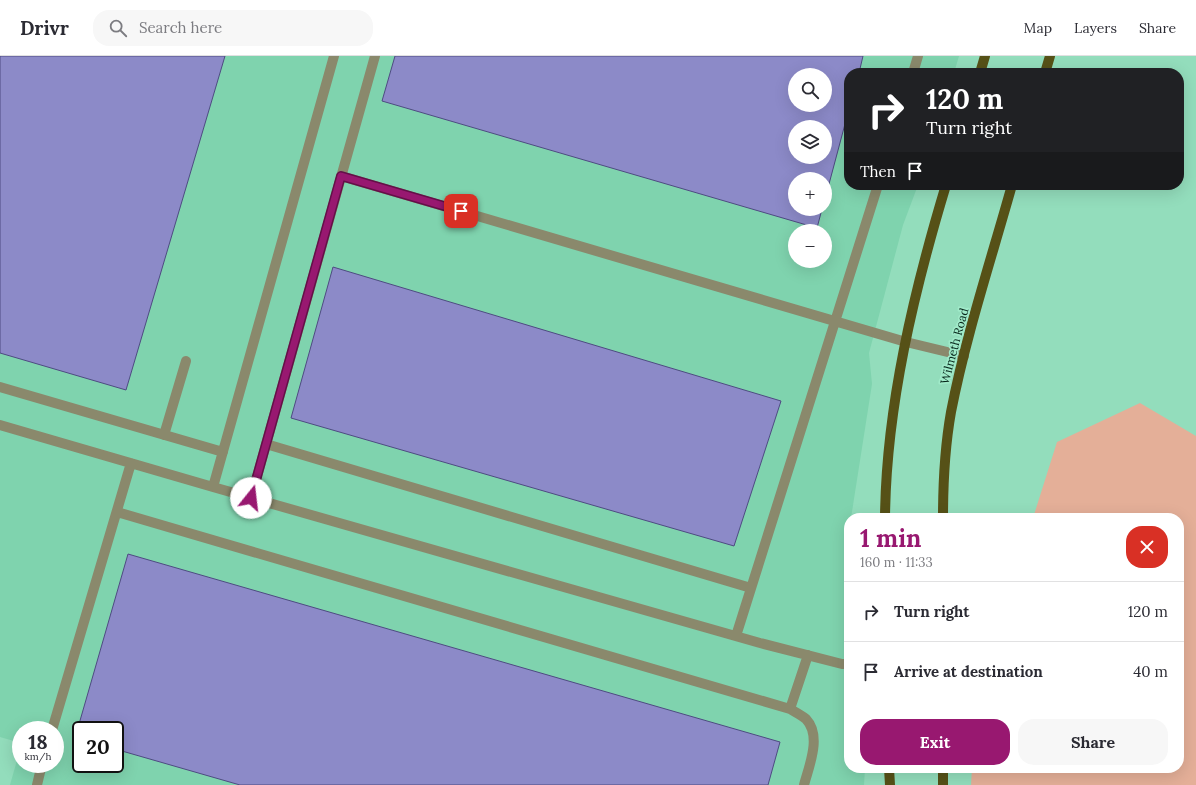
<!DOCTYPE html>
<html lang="en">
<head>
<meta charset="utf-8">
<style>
	:root { --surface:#fff; --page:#f7f7f7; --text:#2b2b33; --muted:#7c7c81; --line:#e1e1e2; --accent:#981870 }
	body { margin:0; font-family:Lora,serif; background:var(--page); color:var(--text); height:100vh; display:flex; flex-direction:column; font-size:15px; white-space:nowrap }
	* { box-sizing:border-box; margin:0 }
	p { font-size:13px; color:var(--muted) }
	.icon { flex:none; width:22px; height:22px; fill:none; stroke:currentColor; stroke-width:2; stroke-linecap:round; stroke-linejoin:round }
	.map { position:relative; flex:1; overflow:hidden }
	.drawer { position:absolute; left:844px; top:457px; width:340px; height:260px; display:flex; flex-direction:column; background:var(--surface); border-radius:16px; box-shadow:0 4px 16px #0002 }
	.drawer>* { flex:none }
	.hud { position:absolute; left:844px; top:12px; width:340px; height:122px; border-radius:16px; box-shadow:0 4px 16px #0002; background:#202124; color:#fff; overflow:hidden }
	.fabs { position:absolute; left:788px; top:12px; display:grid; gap:8px }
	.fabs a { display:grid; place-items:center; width:44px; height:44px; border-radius:50%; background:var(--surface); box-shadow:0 4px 16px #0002; font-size:20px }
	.speed { position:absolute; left:12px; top:665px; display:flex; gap:8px; font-size:20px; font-weight:700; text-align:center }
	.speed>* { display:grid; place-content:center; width:52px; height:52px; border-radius:50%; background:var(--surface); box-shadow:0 4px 16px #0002; line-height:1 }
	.speed small { font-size:10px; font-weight:400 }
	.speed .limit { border:2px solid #111; border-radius:6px; background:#fff; color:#111 }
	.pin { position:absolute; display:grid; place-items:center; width:34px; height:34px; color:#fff; margin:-17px; border-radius:8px; box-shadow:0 2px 6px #0006 }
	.me { position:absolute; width:44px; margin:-22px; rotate:16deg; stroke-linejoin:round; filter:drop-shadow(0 0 3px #0008) }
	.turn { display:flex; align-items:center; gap:14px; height:84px; padding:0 16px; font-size:18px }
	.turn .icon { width:52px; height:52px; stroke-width:2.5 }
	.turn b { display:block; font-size:28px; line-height:34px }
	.then { display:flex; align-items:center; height:38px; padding:0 16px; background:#0003; gap:8px; font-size:15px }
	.round { display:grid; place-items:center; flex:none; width:42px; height:42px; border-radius:16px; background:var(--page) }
	.summary { display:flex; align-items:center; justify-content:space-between; height:68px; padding:0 16px }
	h1 { font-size:24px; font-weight:700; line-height:30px; color:var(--accent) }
	.primary-button { display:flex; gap:8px; margin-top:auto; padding:8px 16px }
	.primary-button a { flex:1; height:46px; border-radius:16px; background:var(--accent); color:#fff; font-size:16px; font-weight:700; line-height:46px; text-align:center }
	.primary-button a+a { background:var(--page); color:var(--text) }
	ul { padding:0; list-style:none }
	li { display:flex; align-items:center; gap:12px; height:60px; padding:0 16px; border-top:1px solid var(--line) }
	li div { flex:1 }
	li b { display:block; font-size:15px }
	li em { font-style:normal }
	header { display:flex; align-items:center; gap:24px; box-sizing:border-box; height:56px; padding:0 20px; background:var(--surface); border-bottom:1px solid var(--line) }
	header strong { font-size:19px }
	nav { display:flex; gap:22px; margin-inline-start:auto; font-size:14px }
	.search { width:280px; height:36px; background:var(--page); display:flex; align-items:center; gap:10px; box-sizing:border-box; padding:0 14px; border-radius:16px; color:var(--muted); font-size:15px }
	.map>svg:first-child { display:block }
</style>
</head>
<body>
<header>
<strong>Drivr</strong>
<div class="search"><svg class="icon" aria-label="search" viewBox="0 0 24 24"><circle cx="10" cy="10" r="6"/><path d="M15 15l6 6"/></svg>Search here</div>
<nav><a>Map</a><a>Layers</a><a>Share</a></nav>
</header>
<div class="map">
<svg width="1196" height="729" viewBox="0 0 1196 729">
	<rect width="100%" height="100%" fill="#93ddbc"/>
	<path fill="#7fd3ae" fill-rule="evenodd" d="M0,0h959l-5,17h-105v112h69l-15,40 -34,128 3,31 -21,134h-2v250h16l-1,17h-854l11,-39v18h34v-34h-34v13l-21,-6zM795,19h30v30h-30zM795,71h30v30h-30zM795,123h30v30h-30zM795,175h30v30h-30zM81,674h34v34h-34z"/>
	<path fill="#e4af98" d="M1140,347l56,33v349h-225l1,-17h207v-250h-146l24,-76z"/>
	<path fill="#8c8ac8" stroke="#4e4b81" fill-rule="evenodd" d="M0,0h225l-99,334 -126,-37z
		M395,0h468l-4,17h-10v36l-24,90v-20h-30v30h27l-5,19 -435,-127zM795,19h30v30h-30zM795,71h30v30h-30z
		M333,211l448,134 -47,145 -443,-128z
		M128,498l652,188 -12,43h-528l-125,-36v-19h-34v9l-6,-1z"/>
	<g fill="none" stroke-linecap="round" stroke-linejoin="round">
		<path stroke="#8a896c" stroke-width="10" d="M913,17l5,-17
			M341,120l565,166 58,14
			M0,331l223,65
			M0,369l213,62 547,156 82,21h7
			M164,379l22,-74
			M266,388l485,144
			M213,431l121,-431
			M251,442l124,-442
			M117,456l673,197c5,3 11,6 16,10 16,17 3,47 -2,66
			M736,580l142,-451
			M790,653l18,-54
			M52,674l79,-267
			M37,729l5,-21"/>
		<path stroke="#565117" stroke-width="10" d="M980,17l5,-17
			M1045,17l5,-17
			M885,462c1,-111 29,-227 61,-333
			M943,462c0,-35 2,-72 8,-106 15,-77 40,-152 61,-227
			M889,712l1,17
			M943,729v-17"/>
	</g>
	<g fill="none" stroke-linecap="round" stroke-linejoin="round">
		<g stroke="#631049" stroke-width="10">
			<path id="route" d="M251,442l90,-322 120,35"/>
		</g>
		<use href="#route" stroke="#981870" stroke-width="7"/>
	</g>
	<g text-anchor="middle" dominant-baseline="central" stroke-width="3.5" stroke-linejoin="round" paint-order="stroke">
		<g font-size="12" fill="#07271b" stroke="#a0eac9">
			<text transform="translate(954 290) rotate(-75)">Wilmeth Road</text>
		</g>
	</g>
</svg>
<div class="fabs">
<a><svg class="icon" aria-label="search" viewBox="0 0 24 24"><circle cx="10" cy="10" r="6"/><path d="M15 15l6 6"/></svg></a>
<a><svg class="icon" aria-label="layers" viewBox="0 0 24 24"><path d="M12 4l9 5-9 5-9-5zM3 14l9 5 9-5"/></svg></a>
<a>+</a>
<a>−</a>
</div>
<div class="speed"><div>18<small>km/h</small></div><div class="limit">20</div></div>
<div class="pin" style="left:461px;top:155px;background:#d93025"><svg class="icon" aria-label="arrive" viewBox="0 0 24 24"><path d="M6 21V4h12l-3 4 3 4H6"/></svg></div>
<svg class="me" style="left:251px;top:442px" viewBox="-20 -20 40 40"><circle r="19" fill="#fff"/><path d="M0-13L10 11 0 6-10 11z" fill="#981870"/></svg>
<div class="hud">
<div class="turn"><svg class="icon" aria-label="right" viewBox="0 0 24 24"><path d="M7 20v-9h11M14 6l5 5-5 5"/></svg><div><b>120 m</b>Turn right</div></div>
<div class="then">Then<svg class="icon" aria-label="arrive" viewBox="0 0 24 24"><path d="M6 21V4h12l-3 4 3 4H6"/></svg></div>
</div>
<section class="drawer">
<div class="summary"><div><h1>1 min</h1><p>160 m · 11:33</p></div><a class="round" style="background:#d93025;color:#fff"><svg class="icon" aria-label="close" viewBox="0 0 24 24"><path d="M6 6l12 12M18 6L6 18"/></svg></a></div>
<ul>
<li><svg class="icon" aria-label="right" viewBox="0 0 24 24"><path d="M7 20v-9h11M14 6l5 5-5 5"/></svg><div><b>Turn right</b></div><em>120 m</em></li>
<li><svg class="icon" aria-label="arrive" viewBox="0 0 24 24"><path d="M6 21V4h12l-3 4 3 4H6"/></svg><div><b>Arrive at destination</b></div><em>40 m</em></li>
</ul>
<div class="primary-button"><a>Exit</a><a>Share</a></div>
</section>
</div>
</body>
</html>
